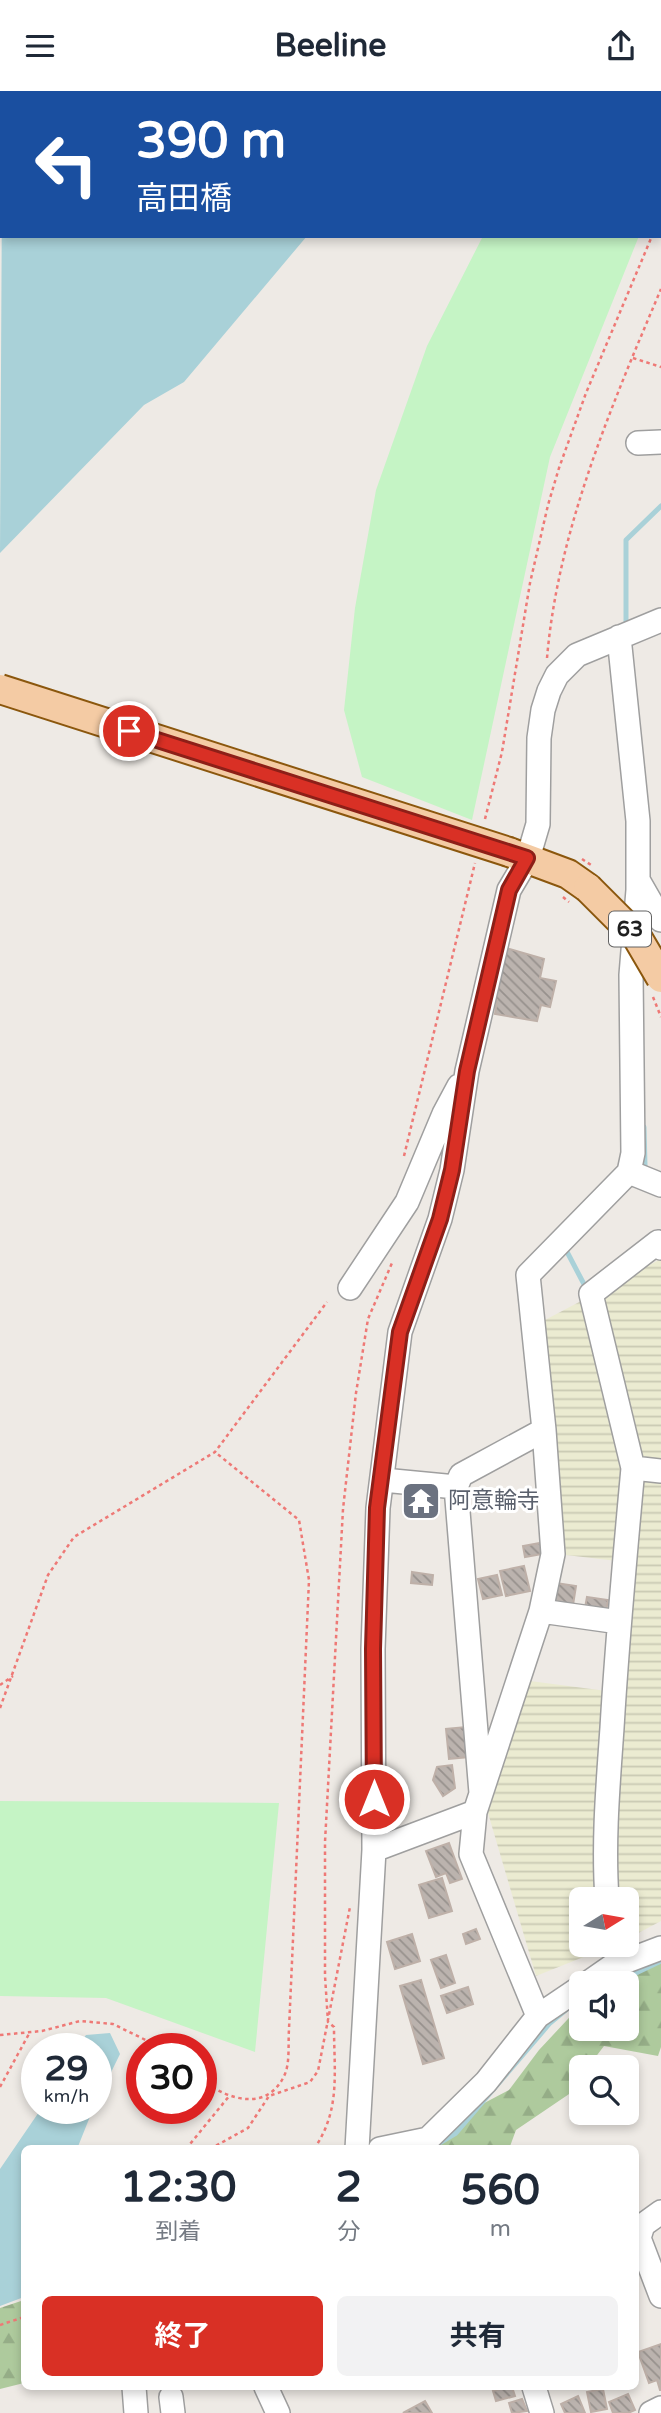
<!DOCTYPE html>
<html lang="ja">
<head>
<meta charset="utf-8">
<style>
	:root { --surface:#fff; --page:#f2f2f3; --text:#1f2937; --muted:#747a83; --accent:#d93025 }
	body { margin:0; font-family:"Varela Round","Noto Sans JP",sans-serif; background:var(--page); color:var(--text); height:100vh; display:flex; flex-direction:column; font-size:26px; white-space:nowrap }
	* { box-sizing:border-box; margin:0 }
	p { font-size:23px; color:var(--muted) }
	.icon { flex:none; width:38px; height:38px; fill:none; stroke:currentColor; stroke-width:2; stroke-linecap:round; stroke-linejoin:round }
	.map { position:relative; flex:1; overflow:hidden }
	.panel { position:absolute; left:21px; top:2054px; width:618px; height:245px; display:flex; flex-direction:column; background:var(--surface); border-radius:10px; box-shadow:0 4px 10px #0003 }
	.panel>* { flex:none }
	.guide { position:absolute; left:0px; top:0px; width:662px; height:147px; box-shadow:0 4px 10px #0003; background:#1a4fa0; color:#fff; overflow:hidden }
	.needle { width:46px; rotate:79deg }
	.buttons { position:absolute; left:569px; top:1796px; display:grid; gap:14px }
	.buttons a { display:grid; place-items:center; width:70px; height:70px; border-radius:10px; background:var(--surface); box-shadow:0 4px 10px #0003; font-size:35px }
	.speed { position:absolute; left:21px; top:1942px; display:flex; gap:14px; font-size:35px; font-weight:700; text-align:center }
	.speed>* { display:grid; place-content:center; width:91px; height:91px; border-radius:50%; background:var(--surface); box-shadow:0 4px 10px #0003; line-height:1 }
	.speed small { font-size:18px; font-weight:400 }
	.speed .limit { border:10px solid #d22; background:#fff; color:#111 }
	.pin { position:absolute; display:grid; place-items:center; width:60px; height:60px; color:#fff; margin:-30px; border:4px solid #fff; border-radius:50%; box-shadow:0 2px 7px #0007 }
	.me { position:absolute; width:77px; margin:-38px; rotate:0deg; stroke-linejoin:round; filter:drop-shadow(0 0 5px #0008) }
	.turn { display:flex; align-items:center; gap:24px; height:147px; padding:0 21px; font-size:32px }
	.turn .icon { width:91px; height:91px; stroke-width:2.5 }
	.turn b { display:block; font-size:49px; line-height:60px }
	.eta { display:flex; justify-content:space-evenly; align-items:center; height:119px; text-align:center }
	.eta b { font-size:42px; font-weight:700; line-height:49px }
	.action { display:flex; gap:14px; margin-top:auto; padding:14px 21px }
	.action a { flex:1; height:80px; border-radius:10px; background:var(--accent); color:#fff; font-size:28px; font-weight:700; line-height:80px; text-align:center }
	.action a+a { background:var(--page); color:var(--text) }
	header { display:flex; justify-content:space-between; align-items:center; height:91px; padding:0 21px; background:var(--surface); font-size:32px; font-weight:700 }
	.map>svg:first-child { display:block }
</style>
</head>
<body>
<header><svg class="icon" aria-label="menu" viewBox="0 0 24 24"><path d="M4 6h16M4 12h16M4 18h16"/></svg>Beeline<svg class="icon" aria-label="share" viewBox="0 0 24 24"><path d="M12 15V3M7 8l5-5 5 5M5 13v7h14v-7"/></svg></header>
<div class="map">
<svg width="661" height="2322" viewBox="0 0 661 2322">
	<defs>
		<pattern id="farmland-rules" width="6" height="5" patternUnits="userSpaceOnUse" patternTransform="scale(1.75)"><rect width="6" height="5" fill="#ebebd1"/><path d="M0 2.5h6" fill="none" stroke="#c9c9b3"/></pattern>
		<pattern id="forest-firs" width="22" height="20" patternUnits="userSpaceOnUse" patternTransform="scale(1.75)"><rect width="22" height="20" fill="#aeca9d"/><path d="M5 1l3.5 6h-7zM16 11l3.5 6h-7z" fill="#95ad87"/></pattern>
		<pattern id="building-back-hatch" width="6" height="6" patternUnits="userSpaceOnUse" patternTransform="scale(1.75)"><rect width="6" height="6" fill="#bbb3ae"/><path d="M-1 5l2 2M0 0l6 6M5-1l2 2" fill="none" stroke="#97918d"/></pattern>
	</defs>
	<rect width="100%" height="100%" fill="#eeeae5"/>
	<path fill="url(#farmland-rules)" d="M661,1168v662l-34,18 -1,-40h-45v45h35l-80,32 -48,-163 42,-132 92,12 12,-130 -68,-8 -21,-235z"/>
	<path fill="url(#forest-firs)" d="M661,1864v92l-3,9 -54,-10 -16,21h-7v12l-6,11 -59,40 -7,19h-112l112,-59 30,-40 42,-45v23h45v-45h-23z
		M24,2209v83l-24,6v-81z"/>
	<path fill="#c5f4c5" d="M483,145h156l-89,221 -78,363 -110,-43 -18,-67 11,-102 21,-118 51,-144z
		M0,1710l279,2 -24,249 -149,-54 -106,-2z"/>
	<path fill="#a9d1d8" d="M60,0h353l-354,2z
		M2,95v50h305l-123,146 -40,23 -144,148z
		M110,1942l10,21 -24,49v-54h-21l11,-14z
		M41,2018h52l-16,40h-53v148l-24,9v-137z"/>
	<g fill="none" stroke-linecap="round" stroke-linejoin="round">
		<path stroke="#a9d1d8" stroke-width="5" d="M626,537v-88l35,-34
			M640,1080l5,-5 -1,-39
			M565,1157l21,40
			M615,1892l46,-22
			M436,2054l20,-12 94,-110 17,-14"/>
	</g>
	<path fill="url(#building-back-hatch)" stroke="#beb0a8" stroke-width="2" d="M503,856l41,12 -4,19 16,3 -6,26 -9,-2 -4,16 -42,-7 2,-14 -10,-2z
		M540,1452l2,11 -17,3 -2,-11z
		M524,1475l6,25 -24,5 -6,-25z
		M412,1481l21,3 -1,10 -21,-2z
		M497,1484l5,20 -19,4 -5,-20z
		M556,1492l20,3 -3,19 -20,-4z
		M587,1506l21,3 -2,11 -21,-3z
		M466,1636l3,30 -20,2 -3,-30z
		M452,1674l3,23 -12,8 -10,-16 4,-13z
		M449,1752l13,36 -12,4 -4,-10 -10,4 -10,-26z
		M442,1787l10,33 -23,7 -10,-33z
		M476,1838l4,10 -14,5 -3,-10z
		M412,1843l8,27 -25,8 -8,-27z
		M446,1864l9,28 -14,5 -10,-28z
		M421,1889l23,78 -21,6 -23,-78z
		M468,1896l5,17 -26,9 -6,-17z
		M661,2253v46h-1l-3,-10 -8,3 -11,-31z
		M508,2296h4l3,9 -19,5 -3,-10z
		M603,2298l4,20 -16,3 -4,-20z
		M628,2303l7,16 -7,3h-15l-4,-11z
		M578,2305l7,17h-20l-4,-9z
		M522,2308l5,12 -15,2 -3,-10z
		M425,2310l7,12h-29z"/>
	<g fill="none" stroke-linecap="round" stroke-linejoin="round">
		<g stroke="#9f9f9f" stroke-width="26">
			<path id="minor" d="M638,352l23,-1
				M638,789l23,40
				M629,1081l32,13
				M350,1197l57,-86 37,-88 15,-28
				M633,1377l-42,-174 67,-52 3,6
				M383,1389l73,7
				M541,1520l12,-57 -9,-124 -16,-155 101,-103 4,-19 -2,-178 7,-85v-69l-19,-184
				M481,1702l-25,-306 5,-12 83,-45
				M475,1721l-4,42 67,162
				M374,1759l101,-38 66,-201 78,11
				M607,1808c-4,-57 1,-114 5,-171 5,-86 13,-173 21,-260l28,3
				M588,1892l23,-16 50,-19
				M357,2058l17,-299 -1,-201 5,-141 22,-176 40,-113 12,-49 15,-99 42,-181 19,-32 10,-34 1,-86 4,-28 6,-19 8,-16 20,-20 84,-35
				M380,2058l48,-10 58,-57 52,-66 43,-29
				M661,2121l-18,13 -4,13 22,58
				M134,2296l2,26
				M266,2296l12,26
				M534,2296l8,26
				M171,2306l2,16
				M651,2322l10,-5"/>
		</g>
		<g stroke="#8b570d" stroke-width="32">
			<path id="major" d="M509,761l59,22 20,14"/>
		</g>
		<path stroke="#ee7976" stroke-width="2.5" stroke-dasharray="3.5 3.5" stroke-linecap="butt" d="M660,131l1,-2
			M633,267l28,9
			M547,567c11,-128 64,-251 114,-369
			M485,728l17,-67 28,-169 18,-78 11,-37 27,-75 66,-157
			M404,1065l71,-293
			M0,1594l13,-9
			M0,1617l48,-133 26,-38 141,-85 112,-150
			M0,1944l42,-4 38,-10 33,3 51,25
			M201,1988c26,21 67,34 84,-5 5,-12 3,-31 4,-45l20,-449 -10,-60 -84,-68
			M0,1996l30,-55
			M186,2058l44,-54
			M210,2058l38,-21 21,-32 41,-14 8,-11 32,-164
			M314,2058c27,-39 20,-77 20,-122l-6,-5 -3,-46v-134l18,-333 13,-116 12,-74 24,-56
			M0,2234l24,-8"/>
		<use href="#minor" stroke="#fff" stroke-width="23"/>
		<use href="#major" stroke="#f4cba4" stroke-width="28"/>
		<g stroke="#8b570d" stroke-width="32" stroke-linecap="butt">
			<path id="major-bridge" d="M0,598l509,163
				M588,797l49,49 24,41"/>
		</g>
		<path stroke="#ee7976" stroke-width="2.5" stroke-dasharray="3.5 3.5" stroke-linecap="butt" d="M582,768l9,6
			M563,806l6,5
			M653,906l8,20"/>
		<use href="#major-bridge" stroke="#f4cba4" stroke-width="28"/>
	</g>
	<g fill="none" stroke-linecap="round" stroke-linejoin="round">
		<g stroke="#8d1f18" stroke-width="18">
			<path id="route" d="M129,640l398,127 -18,32 -42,181 -15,99 -12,49 -40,113 -23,176 -4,141 1,150"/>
		</g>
		<use href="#route" stroke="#d93025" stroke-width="12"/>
	</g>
	<defs>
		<g id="temple-square" transform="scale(2.0125)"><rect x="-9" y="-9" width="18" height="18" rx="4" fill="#6b7280" stroke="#fff"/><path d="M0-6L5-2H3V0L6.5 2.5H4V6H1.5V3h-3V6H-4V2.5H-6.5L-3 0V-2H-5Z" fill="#fff"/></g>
	</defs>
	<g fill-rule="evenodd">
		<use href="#temple-square" x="421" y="1410"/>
	</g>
	<g text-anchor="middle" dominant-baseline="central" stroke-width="6" stroke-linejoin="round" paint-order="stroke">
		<rect fill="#fff" stroke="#626262" stroke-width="2" x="609" y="820.5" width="42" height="35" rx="5"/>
		<g font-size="21" font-weight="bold" fill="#1e1e1e">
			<text x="630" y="838">63</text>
		</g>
		<g font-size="23" fill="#5b616d" stroke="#fff" text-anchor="start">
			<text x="448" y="1410">阿意輪寺</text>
		</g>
	</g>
</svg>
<div class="buttons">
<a><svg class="needle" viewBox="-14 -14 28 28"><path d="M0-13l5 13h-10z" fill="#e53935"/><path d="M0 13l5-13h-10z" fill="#747a83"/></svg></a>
<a><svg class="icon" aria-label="sound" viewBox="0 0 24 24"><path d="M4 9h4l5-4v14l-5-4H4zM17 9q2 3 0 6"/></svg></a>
<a><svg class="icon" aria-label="search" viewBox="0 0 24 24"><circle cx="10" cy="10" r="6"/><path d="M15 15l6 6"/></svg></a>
</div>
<div class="speed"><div>29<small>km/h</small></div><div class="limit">30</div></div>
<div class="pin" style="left:129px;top:640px;background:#d93025"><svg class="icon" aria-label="arrive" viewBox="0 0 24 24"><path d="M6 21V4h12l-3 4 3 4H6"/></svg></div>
<svg class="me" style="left:374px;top:1708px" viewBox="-20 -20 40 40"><circle r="17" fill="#d93025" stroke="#fff" stroke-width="3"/><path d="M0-11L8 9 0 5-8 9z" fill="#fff"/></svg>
<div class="guide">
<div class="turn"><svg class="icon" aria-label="left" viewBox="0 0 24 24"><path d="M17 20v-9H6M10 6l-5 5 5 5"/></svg><div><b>390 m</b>高田橋</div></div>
</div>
<section class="panel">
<div class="eta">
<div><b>12:30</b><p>到着</p></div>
<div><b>2</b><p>分</p></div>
<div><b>560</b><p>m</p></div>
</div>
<div class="action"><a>終了</a><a>共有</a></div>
</section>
</div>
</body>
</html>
